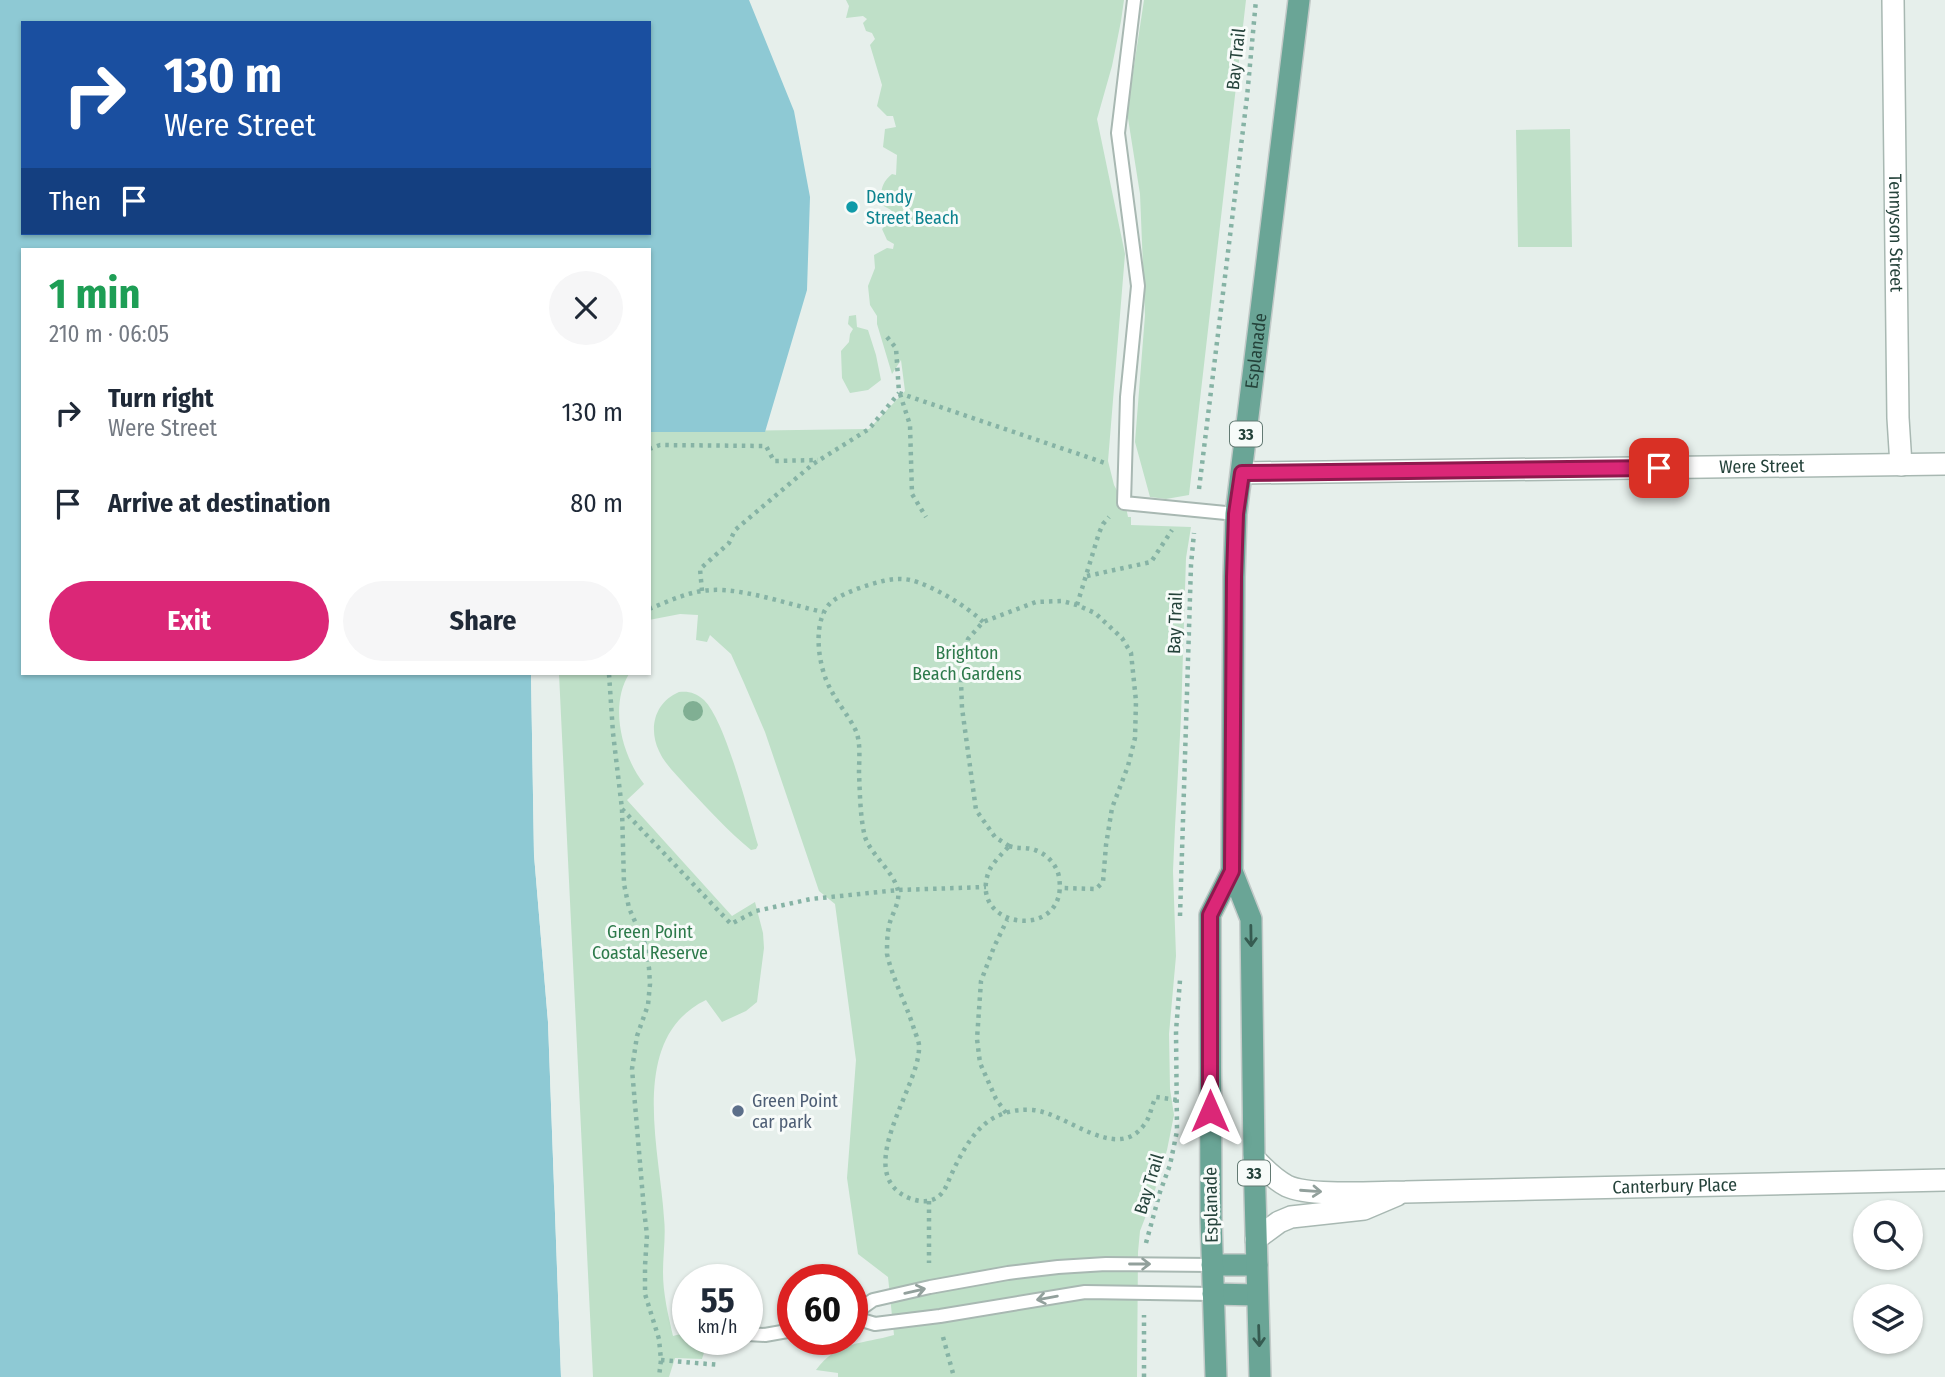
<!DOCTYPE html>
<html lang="en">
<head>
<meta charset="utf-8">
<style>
	:root { --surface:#fff; --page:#f6f6f7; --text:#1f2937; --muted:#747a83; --accent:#db2777 }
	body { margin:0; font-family:"Fira Sans Condensed",sans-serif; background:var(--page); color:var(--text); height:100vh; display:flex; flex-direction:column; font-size:26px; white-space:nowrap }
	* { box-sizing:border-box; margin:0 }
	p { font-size:23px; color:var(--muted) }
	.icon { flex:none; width:38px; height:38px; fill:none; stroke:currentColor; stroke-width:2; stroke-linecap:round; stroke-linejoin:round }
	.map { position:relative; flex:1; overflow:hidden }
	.panel { position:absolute; left:21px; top:248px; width:630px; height:427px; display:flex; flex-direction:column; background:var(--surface); border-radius:0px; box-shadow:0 2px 5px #0004 }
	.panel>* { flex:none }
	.guide { position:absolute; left:21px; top:21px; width:630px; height:214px; border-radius:0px; box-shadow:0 2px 5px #0004; background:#1a4fa0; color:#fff; overflow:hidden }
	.controls { position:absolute; left:1853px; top:1200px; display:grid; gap:14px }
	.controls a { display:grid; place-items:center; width:70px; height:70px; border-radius:50%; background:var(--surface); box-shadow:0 2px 5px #0004; font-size:35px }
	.speed { position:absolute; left:672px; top:1264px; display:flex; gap:14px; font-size:35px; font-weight:700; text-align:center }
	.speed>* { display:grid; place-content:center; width:91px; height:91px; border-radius:50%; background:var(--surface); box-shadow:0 2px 5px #0004; line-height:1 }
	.speed small { font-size:18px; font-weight:400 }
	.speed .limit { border:10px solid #d22; background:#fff; color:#111 }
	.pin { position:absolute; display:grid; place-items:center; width:60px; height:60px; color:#fff; margin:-30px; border-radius:14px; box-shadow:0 4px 10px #0006 }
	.me { position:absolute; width:77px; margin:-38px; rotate:0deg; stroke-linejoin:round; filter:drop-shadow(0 0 5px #0008) }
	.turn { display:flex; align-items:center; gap:24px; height:147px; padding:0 28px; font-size:32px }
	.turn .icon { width:91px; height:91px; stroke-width:2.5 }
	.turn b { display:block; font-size:49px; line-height:60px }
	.then { display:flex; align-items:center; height:66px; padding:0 28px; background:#0003; gap:14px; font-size:26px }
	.round { display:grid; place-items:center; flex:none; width:74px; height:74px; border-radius:37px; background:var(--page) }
	.headline { display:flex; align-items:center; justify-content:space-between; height:119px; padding:0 28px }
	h1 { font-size:42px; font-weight:700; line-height:52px; color:#1e9e55 }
	.primary-button { display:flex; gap:14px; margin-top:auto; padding:14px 28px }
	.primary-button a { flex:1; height:80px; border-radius:42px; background:var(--accent); color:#fff; font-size:28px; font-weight:700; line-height:80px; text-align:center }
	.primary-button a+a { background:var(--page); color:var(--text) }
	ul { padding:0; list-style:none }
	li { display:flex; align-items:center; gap:21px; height:91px; padding:0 28px }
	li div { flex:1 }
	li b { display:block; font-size:26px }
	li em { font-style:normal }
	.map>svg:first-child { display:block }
</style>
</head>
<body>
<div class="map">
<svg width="1945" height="1377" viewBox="0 0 1945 1377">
	<rect width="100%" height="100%" fill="#e6efeb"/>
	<path fill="#bfe0c8" d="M846,0h278l-3,21 -9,45 -15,53 28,135 -17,207 6,24 12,22 2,10h3v8l60,2 -5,31 -5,159 -6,110 -2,44 3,85 -7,78 1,55 4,26 -7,35 -15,50 -12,31 -2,21 -1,125h-299v-4l-22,-3c21,-29 47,-26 78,-35l-6,-58 -30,-23 -11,-76 9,-118 -21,-156 -16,-13 -54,-159 -21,-49 -13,-29 -21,-19 -3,7 -11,-2 2,-25 -18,-1 -31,6v-188l220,-3 36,-38 -4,-31 -9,14 -15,-50v-8l-7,-11 -2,-19 7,-18 -1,-13 13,-7 6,1 1,-5 -7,-4 -5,-11 13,-13 -4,-6 -9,-5c-2,-13 -1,-22 10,-31l4,1 1,-20 -14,-8 2,-18 11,-2 -3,-11h-6l-10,-10 5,-21 -12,-40 5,-6 -3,-6 -6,-2 -3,-8 4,-4 -4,-3 -17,2 3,-12z
		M1144,0h102l-57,495 -23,4 -16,-2 -15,-55 10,-127 -5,-121 -13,-82z
		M1570,129l2,118h-54l-2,-117z
		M856,315l1,12 11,3 8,25 5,25 -13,10 -18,3 -8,-15 -1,-27 8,-9 1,-8 3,-5 -5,-5 1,-8z
		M559,674h70c-20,32 -7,82 15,110l-17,16 105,116 23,-14 8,31 1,15 -7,54 -11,9 -24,11 -16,-22c-79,38 -46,150 -42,218 2,18 -1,36 -1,54 0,22 5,42 10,64l15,-4v7h18v7l-4,13 -27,-1 -6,19h-76z
		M679,692c10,-1 17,1 25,8 22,22 44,112 54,145l-2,4 -5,1c-23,-19 -42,-40 -62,-61 -10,-12 -24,-24 -30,-38 -11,-23 -4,-49 20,-59z"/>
	<path fill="#8ec9d4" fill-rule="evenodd" d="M0,0h749l45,111 16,86 -3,93 -42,142h-116v-182h-626v424h508l3,181 14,167 13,355h-561zM23,23h626v210h-626z"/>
	<path fill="#e6efeb" d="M531,674h3l4,181 13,167 5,106 2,102 7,147h-4l-13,-355 -14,-167z"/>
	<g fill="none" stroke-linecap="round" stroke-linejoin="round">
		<g stroke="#a8b8b2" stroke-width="16">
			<path id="service" d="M1134,0l-16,133 20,153 -11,111 -3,106 112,11
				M852,1315l21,-15 57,-13 78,-14 50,-6 48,-3 106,1
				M852,1317l23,7 65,-8 145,-24 128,2
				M747,1334l18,1 28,-5"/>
		</g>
		<g stroke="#a8b8b2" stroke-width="24">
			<g id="minor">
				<path id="s1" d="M1893,0l5,418 3,47"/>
				<path id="s2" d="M1254,1158c10,11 20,21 33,28 23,11 90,6 118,6l540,-12"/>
				<path d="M1256,1239l23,-17 12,-5 73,-8 33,-14"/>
			</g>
		</g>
		<g stroke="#a8b8b2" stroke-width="24">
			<g id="tertiary">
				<path id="s3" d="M1242,473l703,-9"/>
			</g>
		</g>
		<g stroke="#c2cac8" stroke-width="24">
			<g id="primary">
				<path d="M1212,1265h45"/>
				<path d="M1213,1294l44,1"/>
				<path d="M1216,1377l-5,-159 -1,-303 22,-44"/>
				<path id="s4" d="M1260,1377l-6,-219 -3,-239 -19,-48 2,-294 2,-63 63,-514"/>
			</g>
		</g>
		<path stroke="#86b3a5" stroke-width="4.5" stroke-dasharray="3.5 5" stroke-linecap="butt" d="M887,337l9,11 3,45 206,70
			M900,394l10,31 2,69 14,23
			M649,449l11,-4 106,1 8,15 44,-1
			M1199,489l48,-392 9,-97
			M1087,576l64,-14 21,-32
			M702,591l-2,-22 29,-26 6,-13 78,-66 56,-35 30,-36
			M1077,605l22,-72 4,-9 6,-7
			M649,609c20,-8 41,-18 62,-19 32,-2 80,15 112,22
			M983,622c-15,-15 -53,-38 -73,-42 -10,-2 -18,-1 -27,1 -16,4 -35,10 -49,19 -24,17 -16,68 -3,90 7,14 18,26 25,41 5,13 3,28 3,42 1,21 1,44 6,64 6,18 30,36 33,54 2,11 -5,21 -8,31 -3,11 -3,21 -3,32 6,26 19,49 27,75 2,6 6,14 5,20 -1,40 -68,124 -10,149 10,4 22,5 30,-2 7,-6 9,-15 13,-23 17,-36 35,-66 81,-63 34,3 83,53 111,15 7,-9 7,-19 12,-28l21,3
			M609,674l4,59 9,76 2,75 5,24 16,36 4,24 1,16 -2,21 -11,31 -5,33 12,141 3,25 -2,31v28l14,45 2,21 -2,17
			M622,809l109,115 25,-13 55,-12 87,-9 88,-3
			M1009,846l-14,-9 -19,-27 -14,-102 -1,-26 4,-28 3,-15 15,-17 53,-20 26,-1 15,4 18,8 27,25 9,15 5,48 -1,37 -7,28 -16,42 -6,37 -3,37 -7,7 -35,-1
			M1009,846c9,3 18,1 26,4 12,4 22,15 24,27 11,65 -93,53 -70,-6 4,-9 14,-18 20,-25z
			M1180,916l11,-351 3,-32
			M1006,1113l-10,-14 -16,-36 -3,-24 4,-58 13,-34 13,-27
			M929,1201v62
			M1146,1243l14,-51 10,-27 7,-34 -1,-100 4,-51
			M943,1337l11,40
			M661,1360l59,5
			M1144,1377v-62"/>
		<use href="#service" stroke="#fff" stroke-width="12"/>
		<use href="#minor" stroke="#fff" stroke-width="21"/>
		<use href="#tertiary" stroke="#fff" stroke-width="21"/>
		<use href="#primary" stroke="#6aa596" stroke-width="21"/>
	</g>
	<circle fill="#80af93" cx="693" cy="711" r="10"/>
	<defs><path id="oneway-shaft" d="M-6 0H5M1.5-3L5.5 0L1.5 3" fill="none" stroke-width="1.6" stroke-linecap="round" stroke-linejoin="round" transform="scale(1.75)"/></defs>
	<g stroke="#365b51">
		<use href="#oneway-shaft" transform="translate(1251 936) rotate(89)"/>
		<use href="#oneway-shaft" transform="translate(1259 1336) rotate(88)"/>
	</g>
	<g stroke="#92a09c">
		<use href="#oneway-shaft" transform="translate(1311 1191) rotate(4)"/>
		<use href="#oneway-shaft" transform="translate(1140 1264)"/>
		<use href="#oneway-shaft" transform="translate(915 1291) rotate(-13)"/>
		<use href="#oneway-shaft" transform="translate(1047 1298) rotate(170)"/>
	</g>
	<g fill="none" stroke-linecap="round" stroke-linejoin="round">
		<g stroke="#8e194d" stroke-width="18">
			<path id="route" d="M1210,1111v-196l22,-44 2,-294 2,-63 6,-41 417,-5"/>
		</g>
		<use href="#route" stroke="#db2777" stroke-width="12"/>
	</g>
	<circle fill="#0f9aa8" stroke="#f7fbf9" stroke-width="2.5" cx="852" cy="207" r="7"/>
	<circle fill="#5c6f8a" stroke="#f7fbf9" stroke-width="2.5" cx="738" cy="1111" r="7"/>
	<g text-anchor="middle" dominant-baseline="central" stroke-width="6" stroke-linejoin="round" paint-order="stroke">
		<g fill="#f7fbf9" stroke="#637a73" stroke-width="2">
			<rect x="1230" y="421.5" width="32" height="25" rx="5"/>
			<rect x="1238" y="1160.5" width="32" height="25" rx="5"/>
		</g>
		<g font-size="16" font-weight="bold" fill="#24423a">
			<text x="1246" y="434">33</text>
			<text x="1254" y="1173">33</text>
		</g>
		<g font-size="18" fill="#24423a" stroke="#f7fbf9">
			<text transform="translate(1236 59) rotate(-84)">Bay Trail</text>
			<text stroke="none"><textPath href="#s1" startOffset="233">Tennyson Street</textPath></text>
			<text stroke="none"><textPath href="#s4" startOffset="1031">Esplanade</textPath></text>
			<text stroke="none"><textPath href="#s3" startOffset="520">Were Street</textPath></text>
			<text transform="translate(1175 623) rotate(-88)">Bay Trail</text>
			<text transform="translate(1149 1184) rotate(-73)">Bay Trail</text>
			<text stroke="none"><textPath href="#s2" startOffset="432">Canterbury Place</textPath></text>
			<text transform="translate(1211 1205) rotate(-91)">Esplanade</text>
		</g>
		<g font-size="18" fill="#0d838f" stroke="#f7fbf9" text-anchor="start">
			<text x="866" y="197">Dendy<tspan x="866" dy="21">Street Beach</tspan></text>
		</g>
		<g font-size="18" fill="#2d7a4b" stroke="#f7fbf9">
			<text x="967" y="653">Brighton<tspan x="967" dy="21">Beach Gardens</tspan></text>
			<text x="650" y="932">Green Point<tspan x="650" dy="21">Coastal Reserve</tspan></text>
		</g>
		<g font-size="18" fill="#4e5e75" stroke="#f7fbf9" text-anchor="start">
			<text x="752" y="1101">Green Point<tspan x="752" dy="21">car park</tspan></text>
		</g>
	</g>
</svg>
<div class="controls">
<a><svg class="icon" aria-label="search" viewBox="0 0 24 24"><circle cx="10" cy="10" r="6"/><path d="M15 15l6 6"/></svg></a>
<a><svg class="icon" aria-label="layers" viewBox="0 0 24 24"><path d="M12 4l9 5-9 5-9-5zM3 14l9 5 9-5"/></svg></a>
</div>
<div class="speed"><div>55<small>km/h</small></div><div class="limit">60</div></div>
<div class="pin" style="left:1659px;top:468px;background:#d93025"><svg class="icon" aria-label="arrive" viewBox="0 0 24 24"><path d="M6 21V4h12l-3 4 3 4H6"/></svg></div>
<svg class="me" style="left:1210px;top:1111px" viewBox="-20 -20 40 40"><path d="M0-17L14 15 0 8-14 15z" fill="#db2777" stroke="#fff" stroke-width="4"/></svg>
<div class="guide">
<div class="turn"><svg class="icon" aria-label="right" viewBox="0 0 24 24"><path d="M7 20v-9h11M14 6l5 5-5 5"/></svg><div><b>130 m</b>Were Street</div></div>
<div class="then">Then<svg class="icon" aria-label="arrive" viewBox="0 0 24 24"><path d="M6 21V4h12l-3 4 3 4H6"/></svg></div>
</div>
<section class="panel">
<div class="headline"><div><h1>1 min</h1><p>210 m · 06:05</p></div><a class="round"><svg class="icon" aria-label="close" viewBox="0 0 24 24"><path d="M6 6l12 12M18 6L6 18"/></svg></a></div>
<ul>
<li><svg class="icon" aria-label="right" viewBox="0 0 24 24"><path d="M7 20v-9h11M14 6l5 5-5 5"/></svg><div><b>Turn right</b><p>Were Street</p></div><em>130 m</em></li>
<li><svg class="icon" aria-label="arrive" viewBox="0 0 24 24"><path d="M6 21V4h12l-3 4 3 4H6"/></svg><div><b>Arrive at destination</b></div><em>80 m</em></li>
</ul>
<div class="primary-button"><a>Exit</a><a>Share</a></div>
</section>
</div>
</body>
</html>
